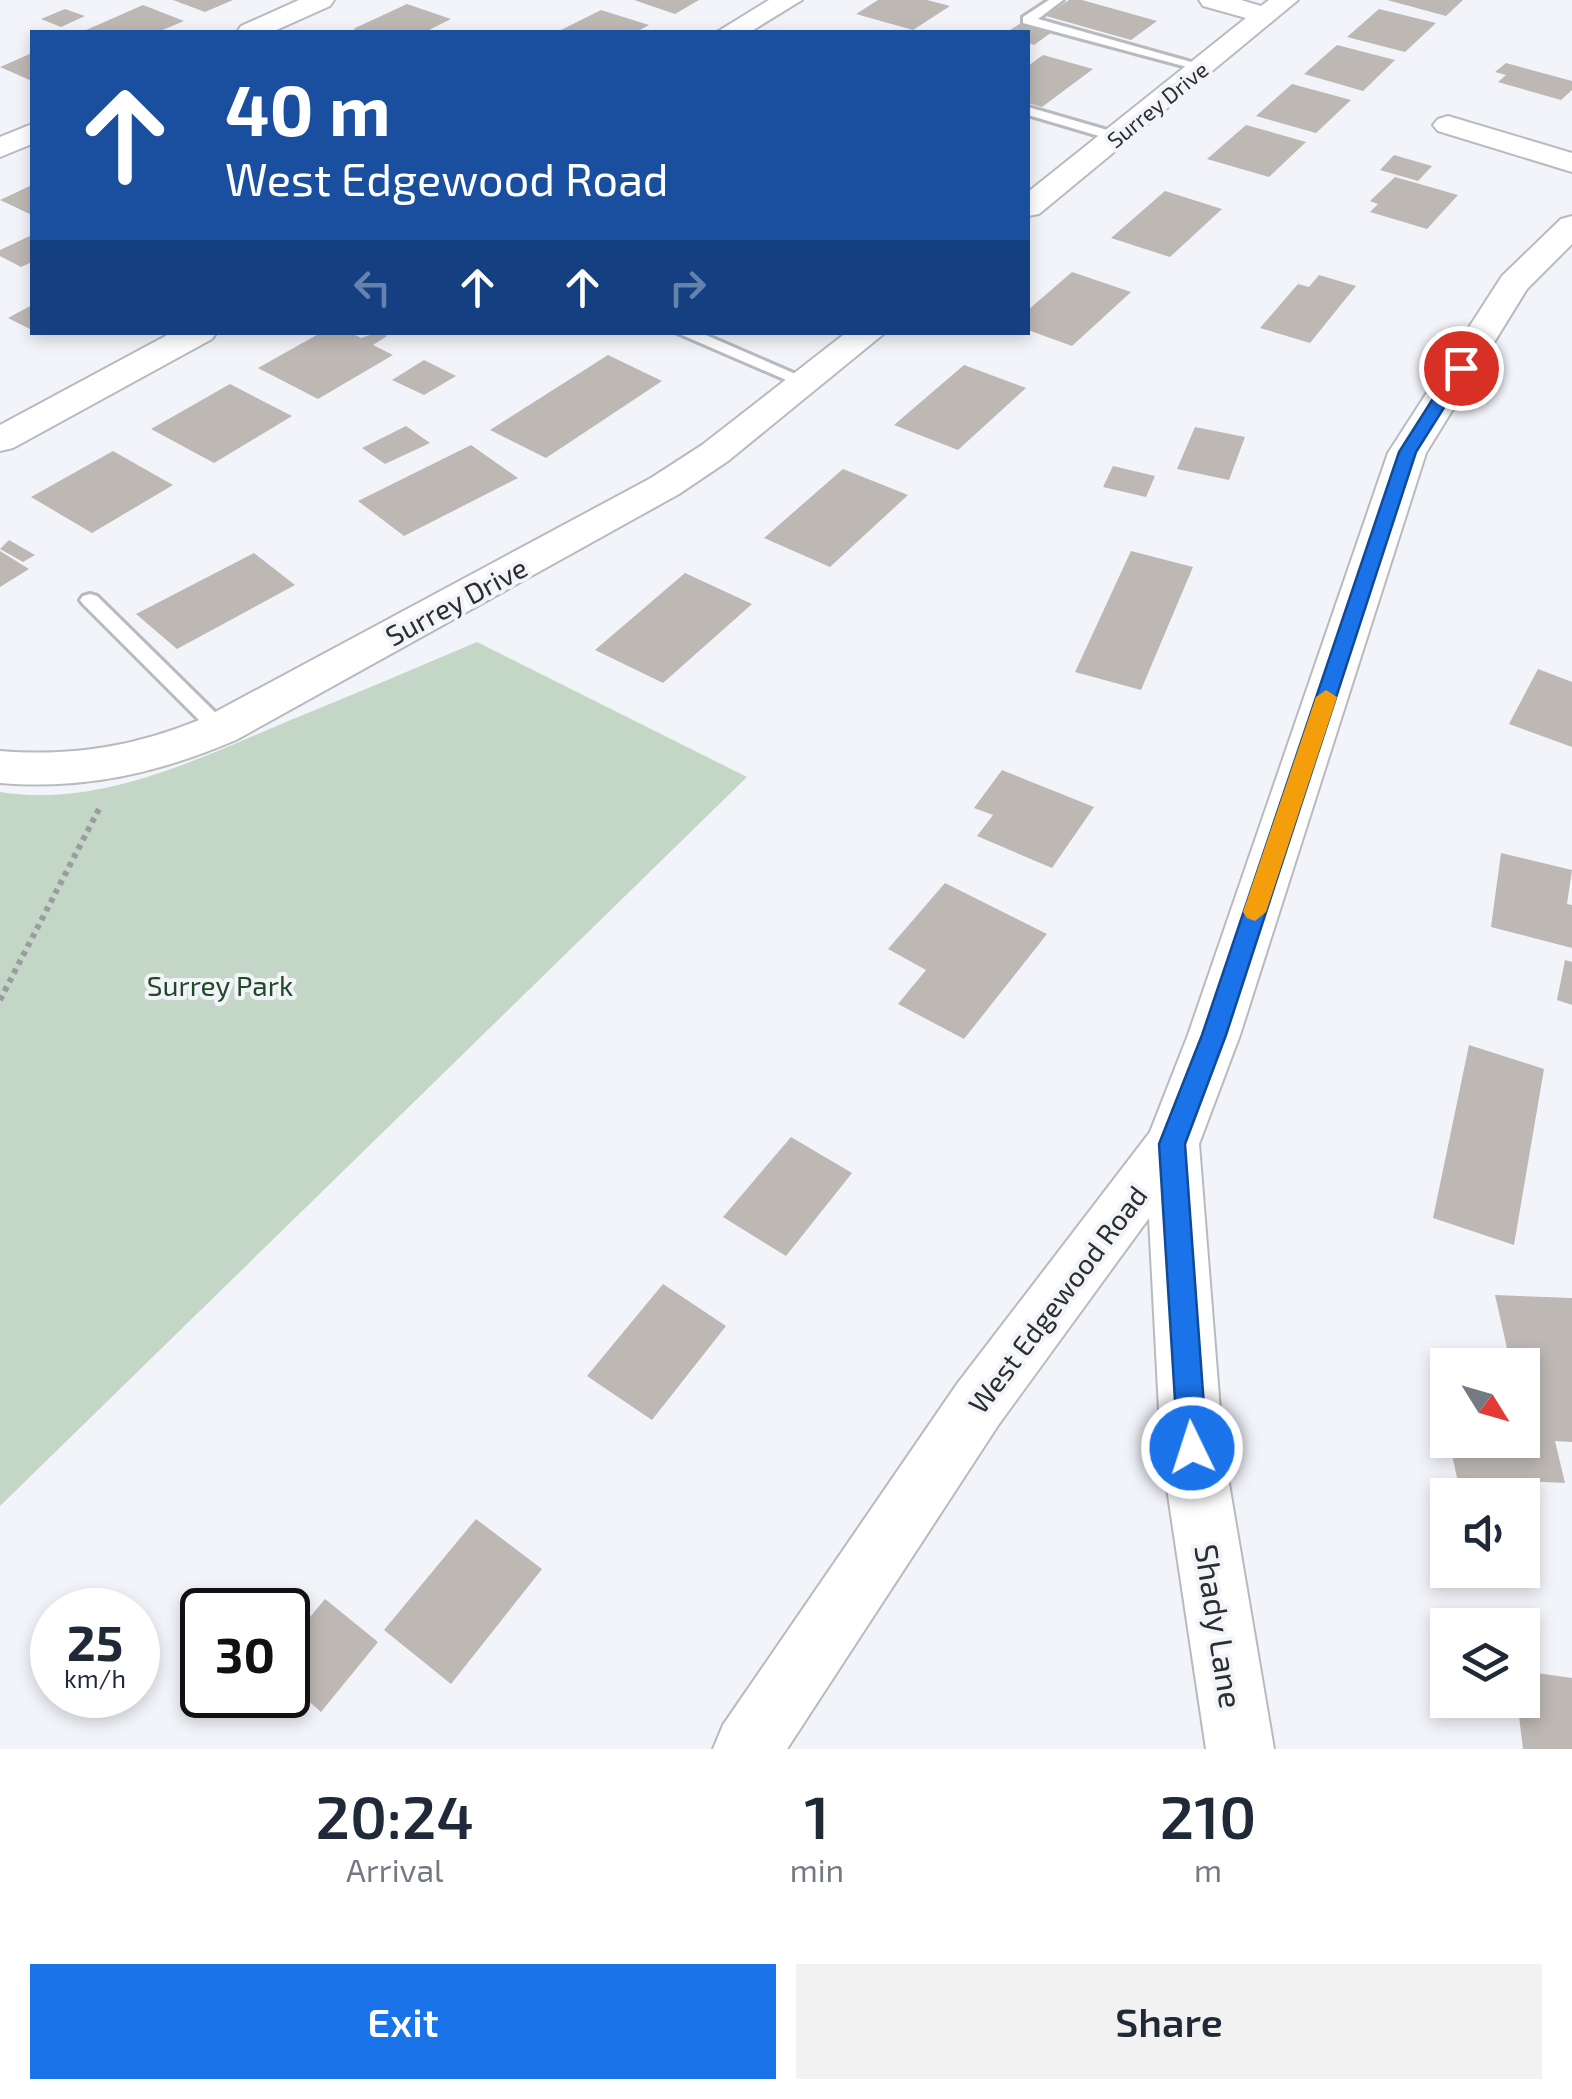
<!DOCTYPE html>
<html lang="en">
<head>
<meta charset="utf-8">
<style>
	:root { --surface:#fff; --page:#f2f2f3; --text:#1f2937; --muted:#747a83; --accent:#1a73e8 }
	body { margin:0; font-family:"Exo 2",sans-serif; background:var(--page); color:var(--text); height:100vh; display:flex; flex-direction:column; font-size:38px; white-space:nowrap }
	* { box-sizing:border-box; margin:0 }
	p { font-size:32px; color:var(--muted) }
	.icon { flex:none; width:55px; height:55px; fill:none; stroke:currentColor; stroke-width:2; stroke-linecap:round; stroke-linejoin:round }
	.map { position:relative; height:1749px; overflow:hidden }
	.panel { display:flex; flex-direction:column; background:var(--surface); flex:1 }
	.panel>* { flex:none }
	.guide { position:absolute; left:30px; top:30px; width:1000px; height:305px; border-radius:0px; box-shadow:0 5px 15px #0003; background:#1a4fa0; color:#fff; overflow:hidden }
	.needle { width:65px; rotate:127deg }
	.buttons { position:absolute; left:1430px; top:1348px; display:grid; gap:20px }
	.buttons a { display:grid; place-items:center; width:110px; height:110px; border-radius:0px; background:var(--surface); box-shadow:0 5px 15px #0003; font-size:50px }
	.speed { position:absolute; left:30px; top:1588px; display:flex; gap:20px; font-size:50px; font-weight:700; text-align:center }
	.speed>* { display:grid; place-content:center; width:130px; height:130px; border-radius:50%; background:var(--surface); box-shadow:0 5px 15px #0003; line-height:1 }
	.speed small { font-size:25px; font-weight:400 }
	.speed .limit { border:5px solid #111; border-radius:15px; background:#fff; color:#111 }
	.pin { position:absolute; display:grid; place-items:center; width:85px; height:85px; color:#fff; margin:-42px; border:5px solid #fff; border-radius:50%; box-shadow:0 2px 10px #0007 }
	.me { position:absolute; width:110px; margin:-55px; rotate:356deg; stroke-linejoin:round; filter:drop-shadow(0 0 8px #0008) }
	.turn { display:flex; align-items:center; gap:35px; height:210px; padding:0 30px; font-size:45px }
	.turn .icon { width:130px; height:130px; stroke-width:2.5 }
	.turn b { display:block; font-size:70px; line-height:85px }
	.lanes { display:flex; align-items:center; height:95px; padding:0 30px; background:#0003; justify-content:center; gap:50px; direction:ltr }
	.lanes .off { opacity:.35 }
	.eta { display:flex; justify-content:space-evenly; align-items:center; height:170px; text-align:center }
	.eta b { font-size:60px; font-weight:600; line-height:70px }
	.primary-button { display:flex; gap:20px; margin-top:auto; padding:20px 30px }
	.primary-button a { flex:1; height:115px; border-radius:0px; background:var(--accent); color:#fff; font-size:40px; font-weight:600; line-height:115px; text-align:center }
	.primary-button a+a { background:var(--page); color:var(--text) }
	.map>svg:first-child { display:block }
</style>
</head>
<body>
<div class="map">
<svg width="1572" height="1749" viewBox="0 0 1572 1749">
	<rect width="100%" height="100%" fill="#f2f4fa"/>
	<path fill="#c4d6c5" d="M477,642l270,135 -747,729v-714c99,16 198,-33 286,-70 64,-26 127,-53 191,-80z"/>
	<path fill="#bdb8b4" d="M173,0h60l-28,12z
		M634,0h65l-24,14z
		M878,0h49l23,6 -37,24 -57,-16z
		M1069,0h13l75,21 -26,19 -85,-24z
		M1387,0h76l-17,16z
		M407,4l44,15 -26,13h-62l-10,-3z
		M143,5l41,16 -26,11 -74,-1z
		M65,9l20,7 -24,11 -20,-8z
		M1379,9l57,14 -31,29 -58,-15z
		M601,10l48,15 -13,7h-79z
		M1021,23l31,9 -18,13 -6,-2v-11h-21z
		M1337,45l58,15 -32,31 -59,-17z
		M32,53v28l-32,-14z
		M1043,55l50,14 -51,38 -14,-4v-37z
		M1506,63l66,18v9l-11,10 -63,-18 8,-7 -11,-3z
		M1292,84l59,16 -35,33 -60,-17z
		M1246,125l60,17 -37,35 -62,-18z
		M1394,155l38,11 -14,15 -38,-11z
		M1395,177l63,18 -31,34 -57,-17 8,-8 -8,-3z
		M32,185v30l-32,-15z
		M1165,191l57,18 -52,48 -59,-19z
		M32,235v27l-11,5 -21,-11v-6z
		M1072,272l59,20 -59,54 -44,-16v-20z
		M1319,275l37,11 -46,57 -50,-15 38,-44 11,3z
		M32,305v25l-24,-12z
		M322,332h28l11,6 18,-6 8,4 -14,9 20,10 -75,44 -60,-31z
		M608,355l54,26 -116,77 -56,-28z
		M424,360l32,16 -32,19 -32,-15z
		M964,365l62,23 -68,62 -64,-25z
		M230,384l62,32 -78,47 -63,-34z
		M406,426l24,17 -45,21 -23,-16z
		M1195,427l50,10 -16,43 -52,-11z
		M471,445l47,33 -114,58 -46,-35z
		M113,451l60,34 -81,48 -61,-36z
		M1113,466l42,10 -9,21 -43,-10z
		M843,469l65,26 -78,72 -66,-29z
		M9,540l26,15 -12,7 -23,-13z
		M0,551l29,18 -29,18z
		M1131,551l62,16 -52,123 -66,-18z
		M254,553l41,32 -118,64 -41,-35z
		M685,573l67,31 -89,79 -68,-33z
		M1538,669l34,13v65l-63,-23z
		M1002,770l92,37 -42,61 -75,-32 16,-21 -19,-7z
		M1501,853l71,17 -5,34 5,1v43l-81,-21z
		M945,883l102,51 -83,105 -66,-35 28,-34 -38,-21z
		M1565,960l7,2v43l-15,-5z
		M1469,1045l75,24 -30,176 -81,-27z
		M791,1137l61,36 -66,83 -63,-39z
		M663,1284l63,42 -74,94 -65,-44z
		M1495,1295l77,3v144l-17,-1 10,42 -108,-5 -8,-38h73v-75h-74l-2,58 -15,-69 78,3z
		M476,1519l66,50 -91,115 -67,-54z
		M325,1599l53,43 -57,70 -33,-29v-65l12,11z
		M1522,1671l50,7v71h-49l-6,-49h5z"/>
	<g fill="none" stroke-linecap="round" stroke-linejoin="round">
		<g stroke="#b8babf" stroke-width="6">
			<path id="service" d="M1049,0h14l-25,19 171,48 -7,4 -179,-48v-6z
				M1028,107l93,27 2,3 -7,4 -88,-26z
				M675,332h24l115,50 -2,4h-12z
				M90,594l7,2 130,128 3,5 -3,5h-14l-130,-130 -3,-4 3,-4z"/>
		</g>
		<g stroke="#b8babf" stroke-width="4">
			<path id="minor" d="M299,0h35l-4,6 -58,26h-35l4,-6z
				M769,0h33l-52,32h-33z
				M1199,0h42l20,6 8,-6h29l-259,214 -11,2v-24l218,-174 -43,-12z
				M1448,116l124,37v19l-134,-41 -5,-6 5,-6z
				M32,124v20l-32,13v-20z
				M1572,216v28l-45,45 -101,164 -186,582 -41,109 24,304 51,301h-68l-45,-301 -12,-230 -150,206 -212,325h-74l10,-24 234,-341 193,-252 38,-97 200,-582 114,-177 59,-57z
				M173,332h44l-5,7 -199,109 -13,3v-26z
				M847,332h39l-158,129 -49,33 -443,246c-77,33 -152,50 -236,43v-32c73,6 137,-5 204,-33l447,-240 51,-33z"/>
		</g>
		<path stroke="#9a9ca0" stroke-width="6" stroke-dasharray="5 5" stroke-linecap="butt" d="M0,1000l100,-193"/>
		<use href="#service" fill="#fff" fill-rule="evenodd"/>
		<use href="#minor" fill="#fff" fill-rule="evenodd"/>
	</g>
	<path fill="#1a73e8" stroke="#114b97" stroke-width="2.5" d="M1461,363l8,5 -53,84 -190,583 -41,109 22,304 -4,10 -11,4 -10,-4 -4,-10 -19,-304 43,-109 197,-583 56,-88z"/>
	<path fill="#f59e0b" d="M1326,690l11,7 -71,215 -11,9 -8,-3 -4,-6 73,-215z"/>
	<g text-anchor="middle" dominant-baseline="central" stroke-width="8" stroke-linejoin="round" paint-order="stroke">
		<g font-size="22" fill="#2c2d2f" stroke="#f2f4fa">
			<text transform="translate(1157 104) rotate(-39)">Surrey Drive</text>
		</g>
		<g font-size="28" fill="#2c2d2f" stroke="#f2f4fa">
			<text transform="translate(456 601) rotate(-28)">Surrey Drive</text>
			<text transform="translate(1057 1299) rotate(-53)">West Edgewood Road</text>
		</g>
		<g font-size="28" fill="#204925" stroke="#f2f4fa">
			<text x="220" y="985">Surrey Park</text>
		</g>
		<g font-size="32" fill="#2c2d2f" stroke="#f2f4fa">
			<text transform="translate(1220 1626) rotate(81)">Shady Lane</text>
		</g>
	</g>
</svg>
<div class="buttons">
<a><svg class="needle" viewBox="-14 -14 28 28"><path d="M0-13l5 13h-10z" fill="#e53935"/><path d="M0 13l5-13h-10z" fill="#747a83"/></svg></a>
<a><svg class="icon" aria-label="sound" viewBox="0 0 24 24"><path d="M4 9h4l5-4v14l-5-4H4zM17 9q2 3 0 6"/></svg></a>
<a><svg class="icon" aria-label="layers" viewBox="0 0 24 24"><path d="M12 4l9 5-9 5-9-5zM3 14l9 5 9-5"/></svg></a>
</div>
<div class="speed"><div>25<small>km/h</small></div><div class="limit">30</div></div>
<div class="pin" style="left:1461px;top:368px;background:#d93025"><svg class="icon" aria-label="arrive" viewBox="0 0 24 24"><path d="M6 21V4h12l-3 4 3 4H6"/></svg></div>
<svg class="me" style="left:1192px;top:1448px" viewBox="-20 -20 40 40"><circle r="17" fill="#1a73e8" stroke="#fff" stroke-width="3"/><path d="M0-11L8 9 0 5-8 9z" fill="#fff"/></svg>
<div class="guide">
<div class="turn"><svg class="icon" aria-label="ahead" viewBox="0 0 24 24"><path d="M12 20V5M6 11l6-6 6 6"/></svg><div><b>40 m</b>West Edgewood Road</div></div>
<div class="lanes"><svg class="icon off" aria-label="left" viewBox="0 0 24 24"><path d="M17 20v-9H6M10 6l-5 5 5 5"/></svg><svg class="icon" aria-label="ahead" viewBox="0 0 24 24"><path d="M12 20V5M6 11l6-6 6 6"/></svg><svg class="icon" aria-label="ahead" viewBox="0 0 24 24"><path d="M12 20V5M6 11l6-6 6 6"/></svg><svg class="icon off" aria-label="right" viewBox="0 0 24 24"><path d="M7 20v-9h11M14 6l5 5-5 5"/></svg></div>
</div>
</div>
<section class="panel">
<div class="eta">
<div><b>20:24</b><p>Arrival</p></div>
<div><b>1</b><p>min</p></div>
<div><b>210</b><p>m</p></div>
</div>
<div class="primary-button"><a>Exit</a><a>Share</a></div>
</section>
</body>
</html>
